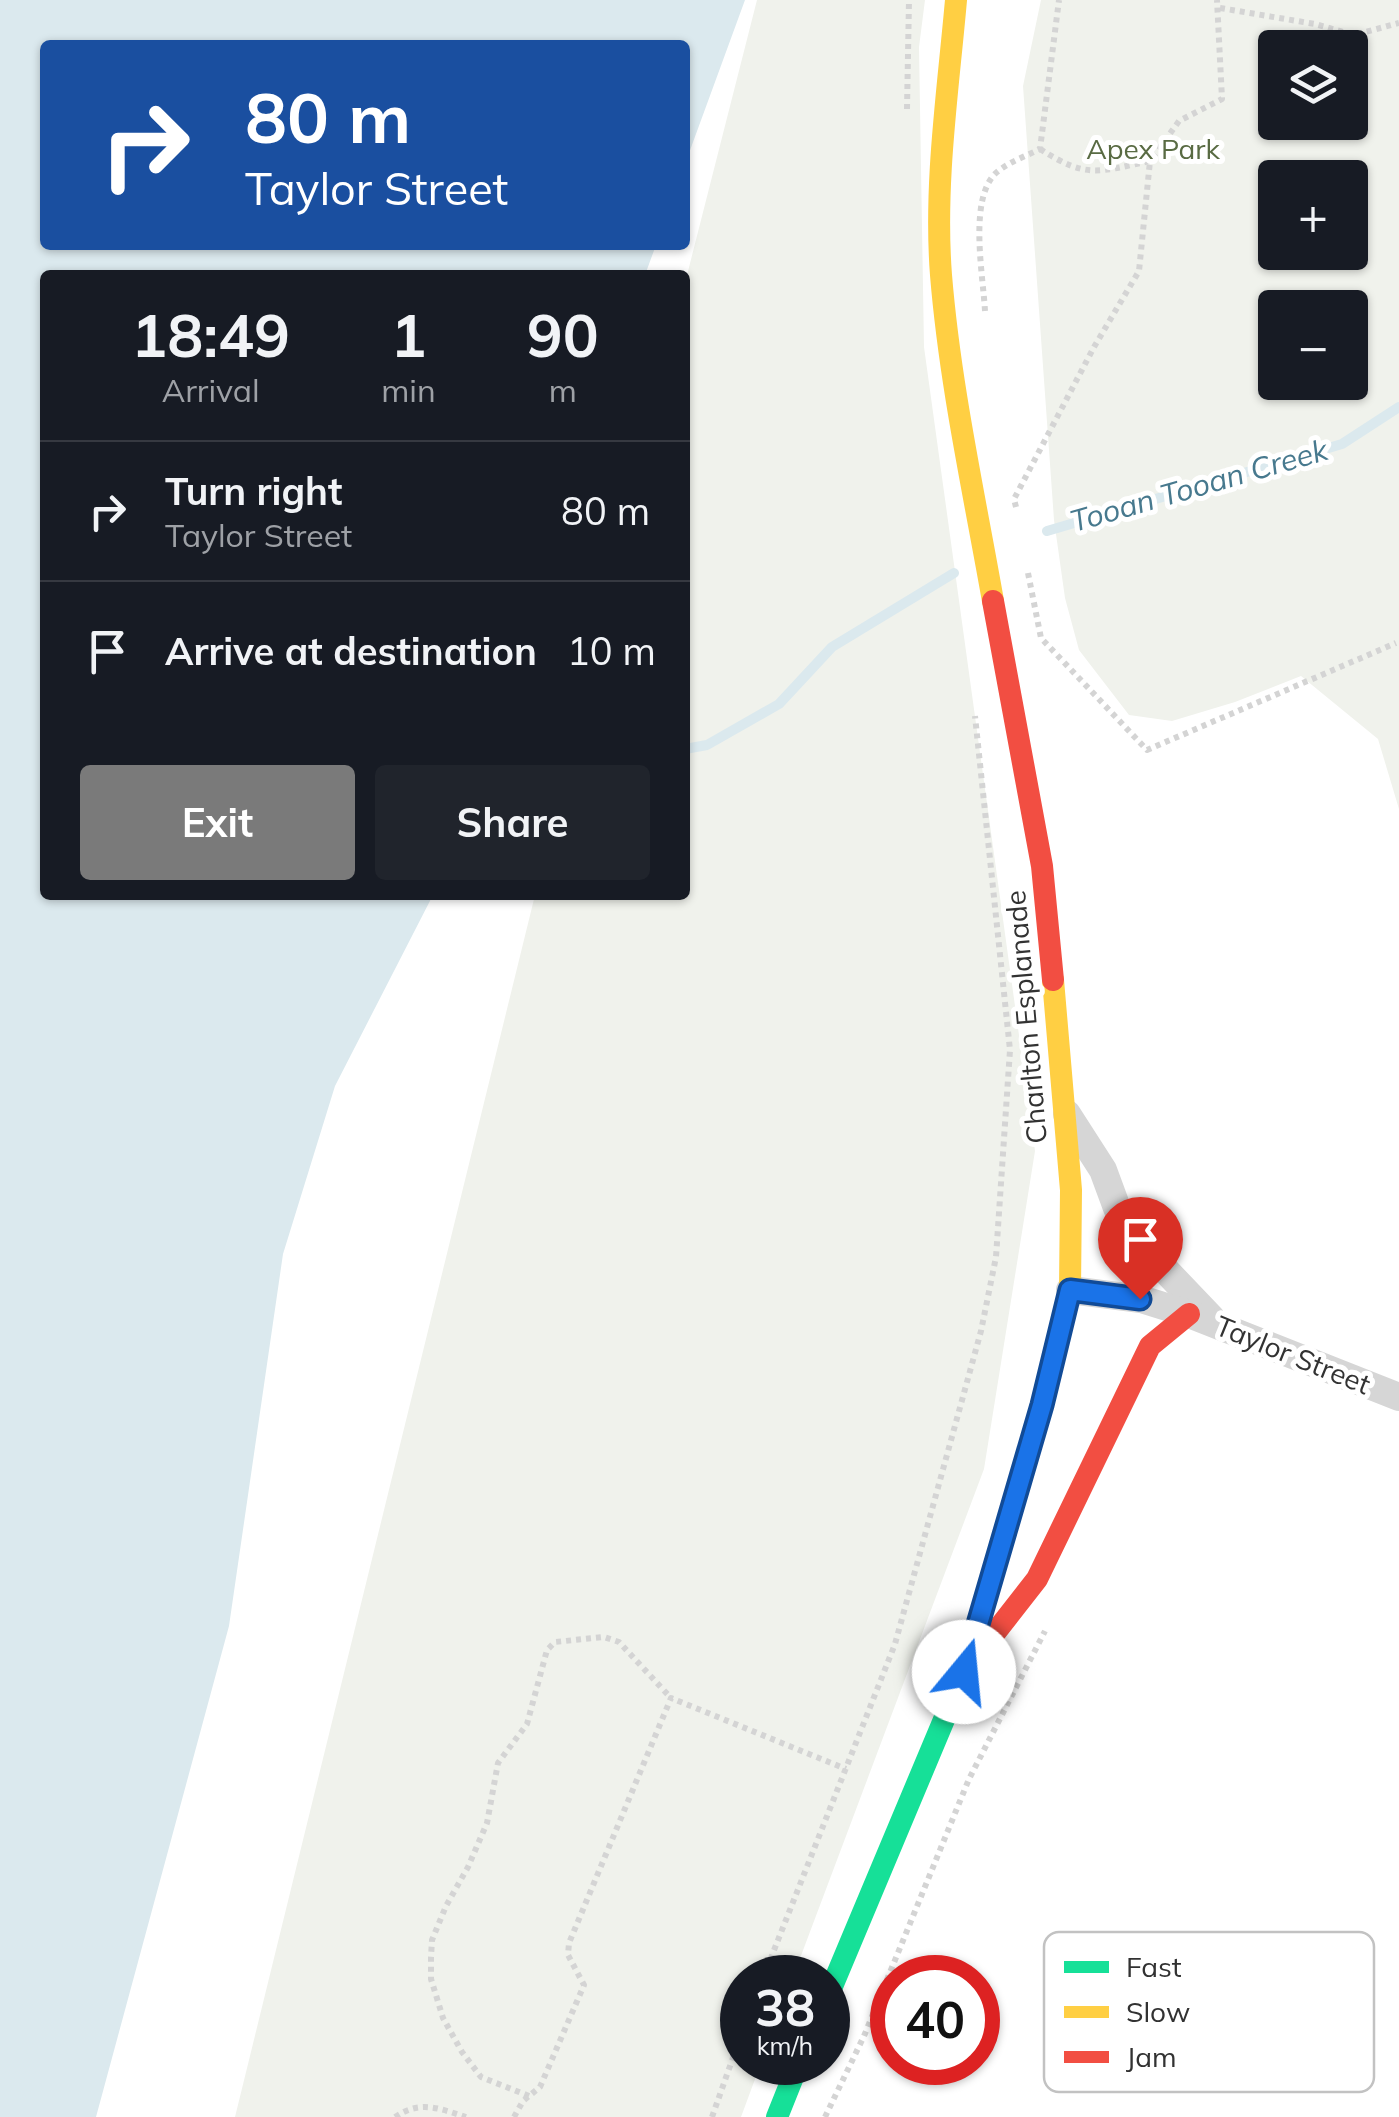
<!DOCTYPE html>
<meta charset="utf-8">
<style>
:root{--surface:#171b24;--page:#20242c;--text:#f1f3f6;--muted:#9ea1a6;--line:#363941;--accent:#7a7a7a}
body{margin:0;font-family:Mulish,sans-serif;background:var(--page);color:var(--text);height:100vh;display:flex;flex-direction:column;font-size:38px;white-space:nowrap}
*{box-sizing:border-box;margin:0}
p{font-size:32px;color:var(--muted)}
.icon{flex:none;width:55px;height:55px;fill:none;stroke:currentColor;stroke-width:2;stroke-linecap:round;stroke-linejoin:round}
.map{position:relative;flex:1;overflow:hidden}
.panel{position:absolute;left:40px;top:270px;width:650px;height:630px;display:flex;flex-direction:column;background:var(--surface);border-radius:10px;box-shadow:0 2px 8px #0004}
.panel>*{flex:none}
.hud{position:absolute;left:40px;top:40px;width:650px;height:210px;border-radius:10px;box-shadow:0 2px 8px #0004;background:#1a4fa0;color:#fff;overflow:hidden}
.fabs{position:absolute;left:1258px;top:30px;display:grid;gap:20px}
.fabs a{display:grid;place-items:center;width:110px;height:110px;border-radius:10px;background:var(--surface);box-shadow:0 2px 8px #0004;font-size:50px}
.speed{position:absolute;left:720px;top:1955px;display:flex;gap:20px;font-size:50px;font-weight:700;text-align:center}
.speed>*{display:grid;place-content:center;width:130px;height:130px;border-radius:50%;background:var(--surface);box-shadow:0 2px 8px #0004;line-height:1}
.speed small{font-size:25px;font-weight:400}
.speed .limit{border:15px solid #d22;background:#fff;color:#111}
.pin{position:absolute;display:grid;place-items:center;width:85px;height:85px;color:#fff;margin:-102px -42px;border-radius:50% 50% 50% 0;rotate:-45deg;box-shadow:0 0 10px #0007}
.pin .icon{rotate:45deg}
.me{position:absolute;width:110px;margin:-55px;rotate:17deg;stroke-linejoin:round;filter:drop-shadow(0 0 8px #0008)}
.turn{display:flex;align-items:center;gap:35px;height:210px;padding:0 40px;font-size:45px}
.turn .icon{width:130px;height:130px;stroke-width:2.5}
.turn b{display:block;font-size:70px;line-height:85px}
.eta{display:flex;justify-content:space-evenly;align-items:center;height:170px;text-align:center}
.eta b{font-size:60px;font-weight:700;line-height:70px}
.primary-button{display:flex;gap:20px;margin-top:auto;padding:20px 40px}
.primary-button a{flex:1;height:115px;border-radius:10px;background:var(--accent);color:#fff;font-size:40px;font-weight:700;line-height:115px;text-align:center}
.primary-button a+a{background:var(--page);color:var(--text)}
ul{padding:0;list-style:none}
li{display:flex;align-items:center;gap:30px;height:140px;padding:0 40px;border-top:2px solid var(--line)}
li div{flex:1}
li b{display:block;font-size:38px}
li em{font-style:normal}
.map>svg:first-child{display:block}
</style>
<div class="map">
<svg width="1399" height="2117" viewBox="0 0 1399 2117">
<rect width="100%" height="100%" fill="#fff"/>
<g fill="#f0f2ec" fill-rule="evenodd">
<polygon points="757,0 925,0 919,47 924,347 1035,1151 984,1469 793,1977 742,1978 742,2062 761,2063 741,2117 235,2117 535,895 685,895 685,283"/>
<path d="M1041,0H1399V809L1378,739L1301,676L1235,702L1172,721L1129,715L1079,650L1065,598L1054,520L1023,86ZM1275,48H1350V122H1275ZM1275,178H1350V252H1275ZM1275,308H1350V382H1275Z"/>
</g>
<polygon fill="#dbe9ee" points="0,0 745,0 685,164 685,45 45,45 45,245 656,245 645,275 45,275 45,895 433,895 335,1086 283,1254 229,1626 96,2117 0,2117"/>
<g fill="none" stroke-linecap="round" stroke-linejoin="round">
<g stroke="#dbe9ee" stroke-width="10">
<polyline points="1047,531 1342,444 1399,407"/>
<polyline points="685,749 707,745 779,704 832,647 954,573"/>
</g>
<g stroke="#d4d4d4" stroke-width="6" stroke-dasharray="5 5" stroke-linecap="butt">
<polyline points="1220,8 1315,24 1354,35 1399,23"/>
<polyline points="907,109 909,0"/>
<path d="M1040,149C1087,179 1097,172 1150,161L1179,121L1222,99L1217,0"/>
<path d="M985,311C983,274 968,197 997,172C1009,162 1026,156 1040,149L1059,0"/>
<polyline points="1016,507 1014,499 1094,347 1139,271 1150,161"/>
<polyline points="1028,573 1041,638 1147,750 1396,643"/>
<polyline points="763,1978 895,1644 981,1331 996,1257 1010,1050 975,716"/>
<polyline points="529,2096 481,2077 462,2052 443,2018 431,1979 431,1957 432,1940 446,1906 468,1867 487,1823 498,1763 527,1724 547,1650 555,1642 604,1637 619,1642 671,1698"/>
<path d="M395,2117C420,2100 438,2108 466,2117"/>
<polyline points="514,2117 523,2101 540,2087 584,1985 568,1955 569,1943 671,1698 846,1769"/>
<polyline points="712,2117 742,2032"/>
<polyline points="825,2117 864,2036 969,1779 1045,1631"/>
</g>
<g stroke="#d6d6d6" stroke-width="28">
<polyline points="1067,1114 1103,1170 1117,1208 1151,1255 1211,1318"/>
<polyline points="1070,1290 1141,1299 1189,1314 1399,1397"/>
</g>
<g stroke="#16e098" stroke-width="22">
<polyline points="828,1996 964,1672 1036,1425"/>
<polyline points="777,2117 799,2062"/>
</g>
<g stroke="#ffcf43" stroke-width="22">
<path d="M956,0C948,91 934,184 941,275C950,385 974,493 993,601"/>
<polyline points="1036,1425 1070,1290 1071,1190 1053,980"/>
</g>
<g stroke="#f24e42" stroke-width="22">
<polyline points="993,601 1042,866 1053,980"/>
<polyline points="980,1652 1037,1579 1150,1346 1189,1314"/>
</g>
</g>
<g fill="none" stroke-linecap="round" stroke-linejoin="round">
<defs>
<polyline id="route" points="964,1672 1042,1405 1070,1290 1140,1299"/>
</defs>
<use href="#route" stroke="#114b97" stroke-width="25"/>
<use href="#route" stroke="#1a73e8" stroke-width="18"/>
</g>
<g text-anchor="middle" stroke-width="10" stroke-linejoin="round" paint-order="stroke">
<g font-size="28" fill="#596b43" stroke="#fff">
<text x="1153" y="159">Apex Park</text>
</g>
<g font-size="28" fill="#323232" stroke="#fff">
<text transform="translate(1026 1017) rotate(-95)" y="10">Charlton Esplanade</text>
<text transform="translate(1293 1355) rotate(22)" y="10">Taylor Street</text>
</g>
<g font-size="30" font-style="italic" fill="#47798e" stroke="#fff">
<text transform="translate(1199 486) rotate(-16)" y="10">Tooan Tooan Creek</text>
</g>
</g>
<rect x="1044" y="1932" width="330" height="160" rx="15" fill="#fff" stroke="#c2c2c2" stroke-width="2.5"/>
<rect x="1064" y="1961" width="45" height="12" fill="#16e098"/>
<rect x="1064" y="2006" width="45" height="12" fill="#ffcf43"/>
<rect x="1064" y="2051" width="45" height="12" fill="#f24e42"/>
<g font-size="28" fill="#323232">
<text x="1126" y="1977">Fast</text>
<text x="1126" y="2022">Slow</text>
<text x="1126" y="2067">Jam</text>
</g>
</svg>
<div class="fabs">
<a><svg class="icon" aria-label="layers" viewBox="0 0 24 24"><path d="M12 4l9 5-9 5-9-5zM3 14l9 5 9-5"/></svg></a>
<a>+</a>
<a>−</a>
</div>
<div class="speed"><div>38<small>km/h</small></div><div class="limit">40</div></div>
<div class="pin" style="left:1140px;top:1299px;background:#d93025"><svg class="icon" aria-label="arrive" viewBox="0 0 24 24"><path d="M6 21V4h12l-3 4 3 4H6"/></svg></div>
<svg class="me" style="left:964px;top:1672px" viewBox="-20 -20 40 40"><circle r="19" fill="#fff"/><path d="M0-13L10 11 0 6-10 11z" fill="#1a73e8"/></svg>
<div class="hud">
<div class="turn"><svg class="icon" aria-label="right" viewBox="0 0 24 24"><path d="M7 20v-9h11M14 6l5 5-5 5"/></svg><div><b>80 m</b>Taylor Street</div></div>
</div>
<section class="panel">
<div class="eta">
<div><b>18:49</b><p>Arrival</p></div>
<div><b>1</b><p>min</p></div>
<div><b>90</b><p>m</p></div>
</div>
<ul>
<li><svg class="icon" aria-label="right" viewBox="0 0 24 24"><path d="M7 20v-9h11M14 6l5 5-5 5"/></svg><div><b>Turn right</b><p>Taylor Street</p></div><em>80 m</em></li>
<li><svg class="icon" aria-label="arrive" viewBox="0 0 24 24"><path d="M6 21V4h12l-3 4 3 4H6"/></svg><div><b>Arrive at destination</b></div><em>10 m</em></li>
</ul>
<div class="primary-button"><a>Exit</a><a>Share</a></div>
</section>
</div>
